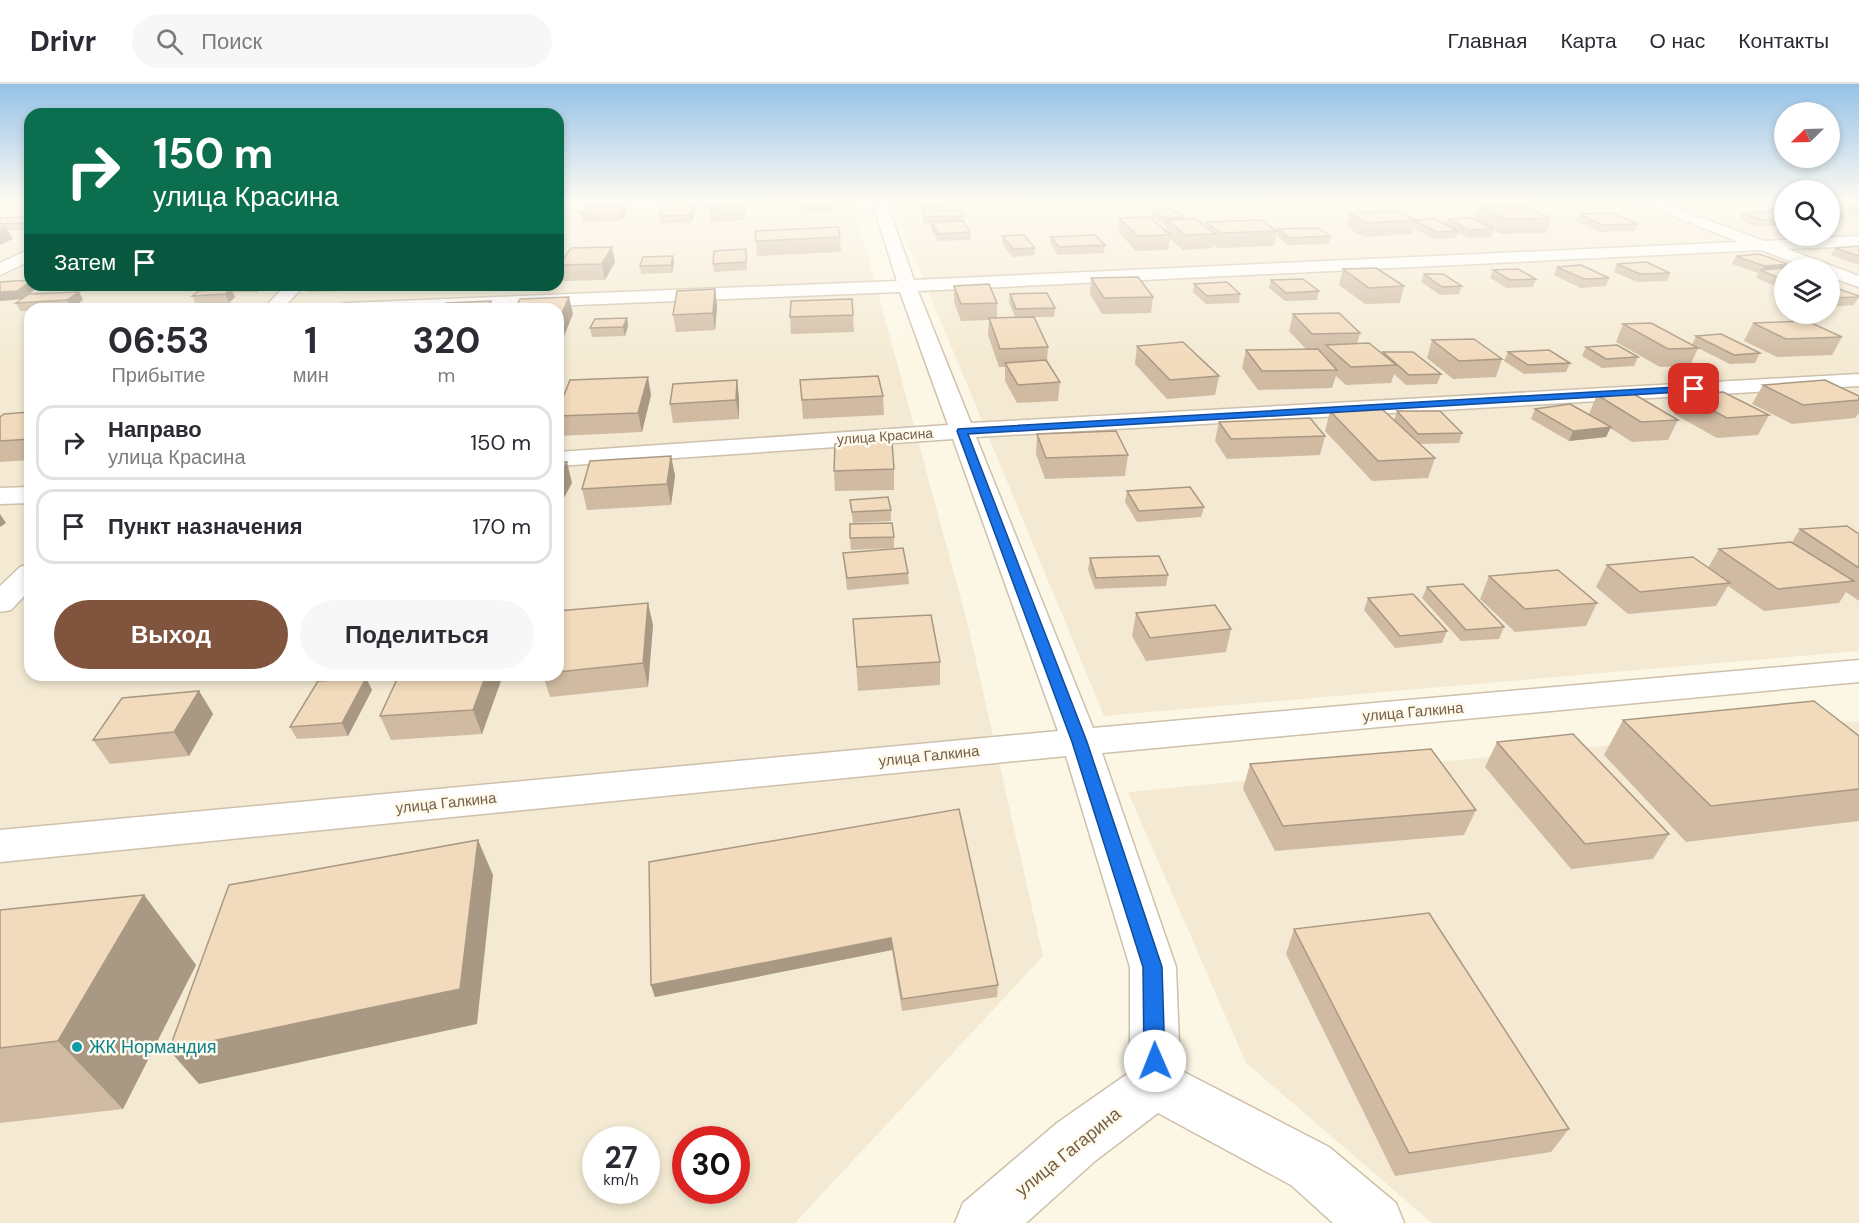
<!DOCTYPE html>
<html lang="ru">
<meta charset="utf-8">
<style>
:root{--surface:#fff;--page:#f7f7f7;--text:#2b2b33;--muted:#7c7c81;--line:#e1e1e2;--accent:#80543d}
body{margin:0;font-family:"DM Sans",sans-serif;background:var(--page);color:var(--text);height:100vh;display:flex;flex-direction:column;font-size:22px;white-space:nowrap}
*{box-sizing:border-box;margin:0}
p{font-size:20px;color:var(--muted)}
.icon{flex:none;width:33px;height:33px;fill:none;stroke:currentColor;stroke-width:2;stroke-linecap:round;stroke-linejoin:round}
.map{position:relative;flex:1;overflow:hidden}
.details{position:absolute;left:24px;top:219px;width:540px;height:378px;display:flex;flex-direction:column;background:var(--surface);border-radius:18px;box-shadow:0 3px 9px #0003}
.details>*{flex:none}
.guide{position:absolute;left:24px;top:24px;width:540px;height:183px;border-radius:18px;box-shadow:0 3px 9px #0003;background:#0b6e4f;color:#fff;overflow:hidden}
.needle{width:39px;rotate:247deg}
.controls{position:absolute;left:1774px;top:18px;display:grid;gap:12px}
.controls a{display:grid;place-items:center;width:66px;height:66px;border-radius:50%;background:var(--surface);box-shadow:0 3px 9px #0003;font-size:30px}
.speed{position:absolute;left:582px;top:1042px;display:flex;gap:12px;font-size:30px;font-weight:700;text-align:center}
.speed>*{display:grid;place-content:center;width:78px;height:78px;border-radius:50%;background:var(--surface);box-shadow:0 3px 9px #0003;line-height:1}
.speed small{font-size:15px;font-weight:400}
.speed .limit{border:9px solid #d22;background:#fff;color:#111}
.pin{position:absolute;display:grid;place-items:center;width:51px;height:51px;color:#fff;margin:-26px;border-radius:12px;box-shadow:0 3px 9px #0006}
.me{position:absolute;width:66px;margin:-33px;rotate:359deg;stroke-linejoin:round;filter:drop-shadow(0 0 4px #0008)}
.turn{display:flex;align-items:center;gap:21px;height:126px;padding:0 30px;font-size:27px}
.turn .icon{width:78px;height:78px;stroke-width:2.5}
.turn b{display:block;font-size:42px;line-height:51px}
.then{display:flex;align-items:center;height:57px;padding:0 30px;background:#0003;gap:12px;font-size:22px}
.eta{display:flex;justify-content:space-evenly;align-items:center;height:102px;text-align:center}
.eta b{font-size:36px;font-weight:700;line-height:42px}
.button{display:flex;gap:12px;margin-top:auto;padding:12px 30px}
.button a{flex:1;height:69px;border-radius:36px;background:var(--accent);color:#fff;font-size:24px;font-weight:700;line-height:69px;text-align:center}
.button a+a{background:var(--page);color:var(--text)}
ul{padding:0;list-style:none}
li{display:flex;align-items:center;gap:18px;height:75px;margin:0 12px 9px;padding:0 18px;border:3px solid var(--line);border-radius:18px}
li div{flex:1}
li b{display:block;font-size:22px}
li em{font-style:normal}
header{display:flex;align-items:center;gap:36px;box-sizing:border-box;height:84px;padding:0 30px;background:var(--surface);border-bottom:2px solid var(--line)}
header strong{font-size:28px}
nav{display:flex;gap:33px;margin-inline-start:auto;font-size:21px}
.search{width:420px;height:54px;background:var(--page);display:flex;align-items:center;gap:15px;box-sizing:border-box;padding:0 21px;border-radius:33px;color:var(--muted);font-size:22px}
.map>svg:first-child{display:block}
</style>
<header>
<strong>Drivr</strong>
<div class="search"><svg class="icon" aria-label="search" viewBox="0 0 24 24"><circle cx="10" cy="10" r="6"/><path d="M15 15l6 6"/></svg>Поиск</div>
<nav><a>Главная</a><a>Карта</a><a>О нас</a><a>Контакты</a></nav>
</header>
<div class="map">
<svg width="1859" height="1139" viewBox="0 0 1859 1139">
<rect width="100%" height="100%" fill="#fcf7e5"/>
<g fill="#f4ead3" fill-rule="evenodd">
<path d="M0,117H30V201H558V117H853L967,537L1043,872L795,1139H0ZM30,225H558V591H30ZM596,1056H646V1107H596ZM686,1056H736V1107H686Z"/>
<path d="M891,117H1785V152H1830V117H1859V567L1104,632ZM1785,184H1830V230H1785Z"/>
<polygon points="1859,637 1859,1139 1432,1139 1246,979 1128,708"/>
</g>
<g fill="none" stroke-linecap="round" stroke-linejoin="round">
<defs>
<g id="minor">
<polygon points="596,117 726,117 719,121 558,127 558,119"/>
<polygon points="872,117 886,117 914,196 1739,158 1636,117 1657,117 1764,157 1859,152 1859,162 1787,165 1859,192 1859,203 1830,193 1830,184 1809,184 1761,166 918,207 971,339 1859,290 1859,302 976,353 1093,644 1859,576 1859,598 1102,669 1176,883 1180,986 1329,1063 1396,1119 1404,1139 1333,1139 1291,1101 1158,1029 1095,1077 1026,1139 955,1139 963,1119 1057,1039 1130,988 1130,883 1066,672 0,778 0,746 1058,647 953,355 558,382 558,368 948,341 900,208 480,225 337,225 339,221 346,219 897,197"/>
<polygon points="30,165 30,177 0,191 0,179"/>
<polygon points="286,201 305,201 282,225 263,225"/>
<polygon points="30,403 30,419 0,420 0,404"/>
<polygon points="30,480 30,506 11,526 0,528 0,502 20,483"/>
</g>
</defs>
<use href="#minor" stroke="#cec0ab" stroke-width="3"/>
<use href="#minor" fill="#fff" fill-rule="evenodd"/>
</g>
<g fill="#d0bba2">
<polygon points="710,117 745,117 745,136 711,138 709,124"/>
<polygon points="799,117 831,117 832,121 833,128 802,130"/>
<polygon points="915,117 949,117 949,125 919,126 915,119"/>
<polygon points="978,117 1005,117 1005,122 982,123"/>
<polygon points="1033,117 1061,117 1034,119"/>
<polygon points="1107,117 1143,117 1108,119"/>
<polygon points="1566,117 1607,117 1605,121 1573,121"/>
<polygon points="625,122 626,129 621,137 583,138 581,130"/>
<polygon points="1479,122 1551,134 1546,149 1500,150 1494,146 1492,153 1468,154 1458,148 1456,154 1435,155 1413,144 1411,150 1364,153 1346,143 1350,129 1415,136 1446,141 1448,135 1474,135"/>
<polygon points="1859,123 1859,135 1846,131 1850,124"/>
<polygon points="696,126 691,139 660,139 659,132"/>
<polygon points="1153,126 1184,133 1183,135 1206,142 1206,138 1277,147 1274,162 1218,164 1213,160 1213,164 1183,166 1170,155 1168,166 1136,167 1118,148 1119,134 1165,146 1166,141 1164,141 1152,133"/>
<polygon points="923,127 964,132 964,138 970,148 970,156 938,157 931,146 931,140 924,140 923,134"/>
<polygon points="1830,128 1844,132 1840,139 1830,140"/>
<polygon points="1742,129 1785,129 1785,141 1758,143 1739,136"/>
<polygon points="1579,130 1638,140 1635,147 1599,148 1576,137"/>
<polygon points="30,133 29,146 8,147 13,155 0,134"/>
<polygon points="1278,145 1330,152 1329,160 1288,161 1277,152"/>
<polygon points="755,147 840,153 841,168 757,172"/>
<polygon points="1002,152 1035,164 1034,171 1013,173 1002,160"/>
<polygon points="1051,153 1105,161 1104,169 1058,171 1050,160"/>
<polygon points="1859,162 1859,181 1831,171 1835,164"/>
<polygon points="746,165 747,186 714,188 713,180"/>
<polygon points="1736,172 1788,180 1785,184 1785,200 1773,201 1756,194 1758,189 1732,180"/>
<polygon points="615,178 605,196 563,197 559,181"/>
<polygon points="674,179 672,189 641,190 640,182"/>
<polygon points="1617,180 1670,189 1667,197 1637,198 1614,188"/>
<polygon points="1557,183 1609,194 1606,202 1581,204 1554,191"/>
<polygon points="1343,185 1404,202 1400,219 1365,220 1339,201"/>
<polygon points="1493,186 1536,195 1533,203 1507,204 1490,194"/>
<polygon points="1424,190 1462,202 1459,210 1440,211 1421,198"/>
<polygon points="1091,194 1153,213 1151,229 1102,230 1090,210"/>
<polygon points="1271,196 1319,207 1317,216 1285,217 1269,204"/>
<polygon points="1194,200 1240,210 1239,219 1206,220 1193,208"/>
<polygon points="220,201 266,201 257,208 233,208 235,213 229,219 196,221 192,212 222,205"/>
<polygon points="306,201 348,201 343,207 308,208"/>
<polygon points="418,201 453,201 419,202"/>
<polygon points="954,202 997,219 997,234 1015,233 1009,218 1010,210 1055,224 1054,233 1034,233 1048,263 1047,277 1060,298 1058,317 1017,319 1005,297 1005,283 999,283 988,251 989,236 961,237 954,218"/>
<polygon points="1830,202 1859,212 1854,221 1830,223"/>
<polygon points="1784,203 1785,203 1785,214 1779,212"/>
<polygon points="37,204 23,215 79,208 83,216 71,225 30,225 30,227 20,227 16,219 22,215 0,217"/>
<polygon points="715,205 717,222 715,246 676,248 673,231"/>
<polygon points="852,215 854,248 791,250 790,233"/>
<polygon points="1293,230 1360,249 1357,260 1382,270 1383,268 1441,290 1437,300 1406,301 1394,290 1391,299 1346,301 1336,292 1332,304 1258,306 1242,284 1246,266 1306,265 1289,247"/>
<polygon points="627,234 628,242 625,252 592,253 590,244"/>
<polygon points="1753,239 1842,253 1832,271 1777,273 1744,257"/>
<polygon points="1623,240 1698,264 1690,282 1660,283 1616,258"/>
<polygon points="1696,252 1760,269 1755,279 1730,280 1692,261"/>
<polygon points="1432,256 1502,275 1496,293 1453,295 1427,274"/>
<polygon points="1137,262 1219,292 1215,311 1167,315 1135,280"/>
<polygon points="1586,263 1638,273 1634,282 1602,284 1582,272"/>
<polygon points="1508,268 1570,279 1566,288 1524,290 1504,277"/>
<polygon points="737,296 739,315 739,335 673,339 670,320"/>
<polygon points="800,296 883,312 884,331 803,335"/>
<polygon points="1763,301 1859,312 1859,329 1855,334 1792,340 1752,320"/>
<polygon points="651,311 642,348 560,352 558,343 558,326"/>
<polygon points="1597,311 1678,336 1668,356 1632,358 1610,344 1606,353 1569,357 1531,335 1535,325 1589,330"/>
<polygon points="1683,311 1769,331 1758,351 1717,354 1674,330"/>
<polygon points="1330,327 1394,336 1397,327 1462,349 1459,359 1419,360 1435,374 1428,394 1372,397 1325,347"/>
<polygon points="30,328 30,376 0,378 0,333"/>
<polygon points="1219,338 1325,352 1320,371 1227,375 1215,357"/>
<polygon points="1037,350 1128,371 1125,392 1045,395 1036,370"/>
<polygon points="671,372 675,392 671,421 587,426 582,405"/>
<polygon points="894,385 894,406 835,407 834,387"/>
<polygon points="1127,407 1204,423 1201,433 1137,438 1125,418"/>
<polygon points="850,416 891,426 891,437 853,439"/>
<polygon points="1800,445 1859,450 1859,517 1846,508 1839,519 1764,527 1728,502 1716,522 1628,530 1596,503 1607,481 1708,484 1719,465 1792,458"/>
<polygon points="894,453 894,464 851,466 850,454"/>
<polygon points="843,469 908,489 909,500 847,506"/>
<polygon points="1090,474 1168,491 1166,502 1095,505 1088,486"/>
<polygon points="1489,492 1597,519 1586,542 1515,548 1480,515"/>
<polygon points="1427,503 1504,543 1499,555 1461,557 1422,514"/>
<polygon points="1368,514 1447,547 1442,559 1395,564 1364,526"/>
<polygon points="558,527 653,541 648,603 550,613 543,591 558,591"/>
<polygon points="1136,529 1231,545 1226,568 1146,577 1132,552"/>
<polygon points="853,535 940,578 940,601 858,607"/>
<polygon points="399,591 503,591 482,650 391,656 380,632"/>
<polygon points="366,594 372,606 348,652 297,655 290,643"/>
<polygon points="199,607 213,630 189,672 110,680 93,656"/>
<polygon points="1623,636 1859,652 1859,737 1686,758 1604,671"/>
<polygon points="1497,658 1669,750 1653,775 1571,785 1485,683"/>
<polygon points="1250,680 1476,726 1464,751 1275,767 1243,705"/>
<polygon points="959,725 998,901 997,913 902,927 892,866 655,913 651,901"/>
<polygon points="144,811 196,881 123,1025 0,1039 0,826"/>
<polygon points="1294,845 1569,1045 1551,1068 1395,1092 1286,870"/>
</g>
<g fill="#a99984">
<polygon points="743,117 745,117 745,136"/>
<polygon points="695,119 696,126 691,139 690,131"/>
<polygon points="625,122 626,129 621,137 620,130"/>
<polygon points="1184,133 1182,140 1167,136 1166,141 1164,141 1165,134"/>
<polygon points="30,136 30,145 29,146 25,139"/>
<polygon points="5,141 13,155 0,161 0,143"/>
<polygon points="612,163 615,178 605,196 602,180"/>
<polygon points="673,172 674,179 672,189 671,181"/>
<polygon points="1788,180 1786,184 1762,186 1764,182"/>
<polygon points="30,198 30,201 35,201 37,204 22,215 0,217 0,208"/>
<polygon points="255,201 266,201 257,208"/>
<polygon points="340,201 348,201 343,207"/>
<polygon points="231,205 235,213 229,219 225,210"/>
<polygon points="715,205 717,222 715,246 713,229"/>
<polygon points="79,208 83,216 71,225 67,216"/>
<polygon points="569,213 573,230 560,262 558,254 558,239"/>
<polygon points="491,217 493,225 485,225"/>
<polygon points="225,220 227,225 219,225"/>
<polygon points="627,234 628,242 625,252 623,243"/>
<polygon points="648,293 651,311 642,348 638,329"/>
<polygon points="737,296 739,315 739,335 736,316"/>
<polygon points="1611,343 1606,353 1569,357 1573,347"/>
<polygon points="671,372 675,392 671,421 667,400"/>
<polygon points="567,378 572,399 558,425 558,395"/>
<polygon points="0,430 6,439 0,443"/>
<polygon points="648,519 653,541 648,603 643,579"/>
<polygon points="486,591 503,591 482,650 473,626"/>
<polygon points="366,594 372,606 348,652 342,639"/>
<polygon points="199,607 213,630 189,672 174,648"/>
<polygon points="478,756 493,791 477,940 199,1000 169,966"/>
<polygon points="144,811 196,881 123,1025 58,957"/>
<polygon points="891,854 892,866 655,913 651,901"/>
</g>
<g fill="#f2dabc" stroke="#a99984" stroke-width="1.5">
<polygon points="710,117 743,117 743,123 709,124"/>
<polygon points="800,117 831,117 832,121 802,123"/>
<polygon points="918,117 949,117 949,118 919,119"/>
<polygon points="695,119 690,131 659,132 665,120"/>
<polygon points="1523,121 1551,134 1505,135 1479,122"/>
<polygon points="588,122 625,122 620,130 581,130"/>
<polygon points="1859,123 1859,127 1850,124"/>
<polygon points="1171,125 1184,133 1165,134 1153,126"/>
<polygon points="962,126 964,132 924,133 923,127"/>
<polygon points="1396,127 1415,136 1368,139 1350,129"/>
<polygon points="1778,127 1785,129 1785,134 1761,136 1742,129"/>
<polygon points="1830,128 1844,132 1830,133"/>
<polygon points="1613,129 1638,140 1602,141 1579,130"/>
<polygon points="30,133 30,136 25,139 0,140 0,134"/>
<polygon points="1150,133 1170,151 1138,152 1119,134"/>
<polygon points="1472,134 1494,145 1470,146 1448,135"/>
<polygon points="1196,135 1215,150 1185,151 1167,136"/>
<polygon points="1435,135 1458,147 1437,148 1414,136"/>
<polygon points="1261,136 1277,147 1221,149 1206,138"/>
<polygon points="963,137 970,148 938,150 931,138"/>
<polygon points="838,143 840,153 756,157 755,147"/>
<polygon points="1318,144 1330,152 1290,154 1278,145"/>
<polygon points="1024,151 1035,164 1013,165 1002,152"/>
<polygon points="1095,151 1105,161 1059,163 1051,153"/>
<polygon points="1859,162 1859,172 1835,164"/>
<polygon points="612,163 602,180 559,181 571,164"/>
<polygon points="746,165 746,178 713,180 714,167"/>
<polygon points="1759,170 1788,180 1764,182 1736,172"/>
<polygon points="673,172 671,181 640,182 643,173"/>
<polygon points="1646,178 1670,189 1640,190 1617,180"/>
<polygon points="1581,181 1609,194 1584,195 1557,183"/>
<polygon points="1376,184 1404,202 1369,204 1343,185"/>
<polygon points="1785,184 1785,192 1777,193 1760,186 1786,184"/>
<polygon points="1518,185 1536,195 1510,196 1493,186"/>
<polygon points="1424,190 1443,190 1462,202 1442,203"/>
<polygon points="1138,193 1153,213 1104,214 1091,194"/>
<polygon points="1303,195 1319,207 1286,209 1271,196"/>
<polygon points="30,196 30,198 17,207 0,208 0,198"/>
<polygon points="1227,198 1240,210 1207,212 1194,200"/>
<polygon points="989,200 997,219 961,220 954,202"/>
<polygon points="1830,202 1859,212 1859,213 1830,214"/>
<polygon points="231,205 225,210 192,212 199,207"/>
<polygon points="715,205 713,229 673,231 677,207"/>
<polygon points="79,208 67,216 16,219 29,210"/>
<polygon points="1047,209 1055,224 1016,225 1010,210"/>
<polygon points="569,213 558,239 558,225 515,225 520,215"/>
<polygon points="852,215 853,231 790,233 791,217"/>
<polygon points="491,217 485,225 441,225 446,219"/>
<polygon points="225,220 219,225 175,225 178,222"/>
<polygon points="420,221 417,225 359,225 360,224"/>
<polygon points="1339,229 1360,249 1312,250 1293,230"/>
<polygon points="1034,233 1048,263 1000,265 989,234"/>
<polygon points="627,234 623,243 590,244 595,235"/>
<polygon points="1807,237 1842,253 1786,255 1753,239"/>
<polygon points="1651,239 1698,264 1668,265 1623,240"/>
<polygon points="1721,250 1760,269 1734,271 1696,252"/>
<polygon points="1474,255 1502,275 1459,277 1432,256"/>
<polygon points="1183,258 1219,292 1170,296 1137,262"/>
<polygon points="1369,259 1396,281 1351,283 1326,261"/>
<polygon points="1617,261 1638,273 1606,275 1586,263"/>
<polygon points="1318,265 1337,286 1262,287 1246,266"/>
<polygon points="1549,266 1570,279 1528,281 1508,268"/>
<polygon points="1383,268 1413,268 1441,290 1409,291"/>
<polygon points="1046,276 1060,298 1018,301 1005,279"/>
<polygon points="878,292 883,312 802,316 800,296"/>
<polygon points="648,293 638,329 558,332 558,326 570,296"/>
<polygon points="737,296 736,316 670,320 673,300"/>
<polygon points="1825,296 1859,312 1859,316 1803,321 1763,301"/>
<polygon points="1723,308 1769,331 1727,334 1683,311"/>
<polygon points="1632,309 1678,336 1641,338 1597,311"/>
<polygon points="1570,320 1611,343 1573,347 1535,325"/>
<polygon points="1382,325 1435,374 1378,377 1330,327"/>
<polygon points="1397,327 1440,327 1462,349 1418,350"/>
<polygon points="30,328 30,355 0,357 0,333 4,330"/>
<polygon points="1310,334 1325,352 1231,355 1219,338"/>
<polygon points="1116,347 1128,371 1046,374 1037,350"/>
<polygon points="892,358 894,385 834,387 835,360"/>
<polygon points="671,372 667,400 582,405 590,377"/>
<polygon points="558,378 567,378 558,395"/>
<polygon points="1190,403 1204,423 1139,427 1127,407"/>
<polygon points="888,413 891,426 852,428 850,416"/>
<polygon points="892,439 894,453 850,454 850,440"/>
<polygon points="1847,442 1859,450 1859,484 1800,445"/>
<polygon points="1791,458 1854,497 1778,505 1719,465"/>
<polygon points="903,464 908,489 847,494 843,469"/>
<polygon points="1159,472 1168,491 1096,494 1090,474"/>
<polygon points="1693,473 1730,499 1640,508 1607,481"/>
<polygon points="1558,486 1597,519 1525,525 1489,492"/>
<polygon points="1463,500 1504,543 1466,546 1427,503"/>
<polygon points="1413,510 1447,547 1400,552 1368,514"/>
<polygon points="648,519 643,579 558,588 558,527"/>
<polygon points="1215,521 1231,545 1150,554 1136,529"/>
<polygon points="931,531 940,578 857,583 853,535"/>
<polygon points="399,591 486,591 473,626 380,632"/>
<polygon points="366,594 342,639 290,643 318,597"/>
<polygon points="199,607 174,648 93,656 122,614"/>
<polygon points="1814,617 1859,652 1859,705 1711,722 1623,636"/>
<polygon points="1573,650 1669,750 1585,760 1497,658"/>
<polygon points="1431,665 1476,726 1283,742 1250,680"/>
<polygon points="959,725 998,901 902,915 891,854 651,901 649,778"/>
<polygon points="478,756 460,905 169,966 229,801"/>
<polygon points="144,811 58,957 0,964 0,826"/>
<polygon points="1429,829 1569,1045 1409,1069 1294,845"/>
</g>
<linearGradient id="sky" x2="0" y2="1"><stop stop-color="#95c2e7"/><stop offset="0.42" stop-color="#fefbf3"/><stop offset="1" stop-color="#fefbf3" stop-opacity="0"/></linearGradient>
<rect width="1859" height="277" fill="url(#sky)"/>
<polygon fill="#1a73e8" stroke="#114b97" stroke-width="1.5" points="1694,302 1697,303 1697,307 968,350 1087,658 1162,883 1165,977 1162,984 1155,987 1147,984 1144,977 1143,883 1072,658 957,347 958,345"/>
<circle fill="#0f9aa8" stroke="#fffaeb" stroke-width="2" cx="77" cy="963" r="6"/>
<g text-anchor="middle" stroke-width="5" stroke-linejoin="round" paint-order="stroke">
<g font-size="14" fill="#75604a" stroke="#fffaeb">
<text transform="translate(885 352) rotate(-4)" y="5">улица Красина</text>
</g>
<g font-size="15" fill="#75604a" stroke="#fffaeb">
<text transform="translate(1413 628) rotate(-5)" y="5">улица Галкина</text>
<text transform="translate(929 672) rotate(-6)" y="5">улица Галкина</text>
<text transform="translate(446 719) rotate(-6)" y="5">улица Галкина</text>
</g>
<g font-size="18" fill="#0d838f" stroke="#fffaeb" text-anchor="start">
<text x="89" y="969">ЖК Нормандия</text>
</g>
<g font-size="18" fill="#75604a" stroke="#fffaeb">
<text transform="translate(1068 1068) rotate(-39)" y="6">улица Гагарина</text>
</g>
</g>
</svg>
<div class="controls">
<a><svg class="needle" viewBox="-14 -14 28 28"><path d="M0-13l5 13h-10z" fill="#e53935"/><path d="M0 13l5-13h-10z" fill="#7c7c81"/></svg></a>
<a><svg class="icon" aria-label="search" viewBox="0 0 24 24"><circle cx="10" cy="10" r="6"/><path d="M15 15l6 6"/></svg></a>
<a><svg class="icon" aria-label="layers" viewBox="0 0 24 24"><path d="M12 4l9 5-9 5-9-5zM3 14l9 5 9-5"/></svg></a>
</div>
<div class="speed"><div>27<small>km/h</small></div><div class="limit">30</div></div>
<div class="pin" style="left:1694px;top:305px;background:#d93025"><svg class="icon" aria-label="arrive" viewBox="0 0 24 24"><path d="M6 21V4h12l-3 4 3 4H6"/></svg></div>
<svg class="me" style="left:1155px;top:977px" viewBox="-20 -20 40 40"><circle r="19" fill="#fff"/><path d="M0-13L10 11 0 6-10 11z" fill="#1a73e8"/></svg>
<div class="guide">
<div class="turn"><svg class="icon" aria-label="right" viewBox="0 0 24 24"><path d="M7 20v-9h11M14 6l5 5-5 5"/></svg><div><b>150 m</b>улица Красина</div></div>
<div class="then">Затем<svg class="icon" aria-label="arrive" viewBox="0 0 24 24"><path d="M6 21V4h12l-3 4 3 4H6"/></svg></div>
</div>
<section class="details">
<div class="eta">
<div><b>06:53</b><p>Прибытие</p></div>
<div><b>1</b><p>мин</p></div>
<div><b>320</b><p>m</p></div>
</div>
<ul>
<li><svg class="icon" aria-label="right" viewBox="0 0 24 24"><path d="M7 20v-9h11M14 6l5 5-5 5"/></svg><div><b>Направо</b><p>улица Красина</p></div><em>150 m</em></li>
<li><svg class="icon" aria-label="arrive" viewBox="0 0 24 24"><path d="M6 21V4h12l-3 4 3 4H6"/></svg><div><b>Пункт назначения</b></div><em>170 m</em></li>
</ul>
<div class="button"><a>Выход</a><a>Поделиться</a></div>
</section>
</div>
